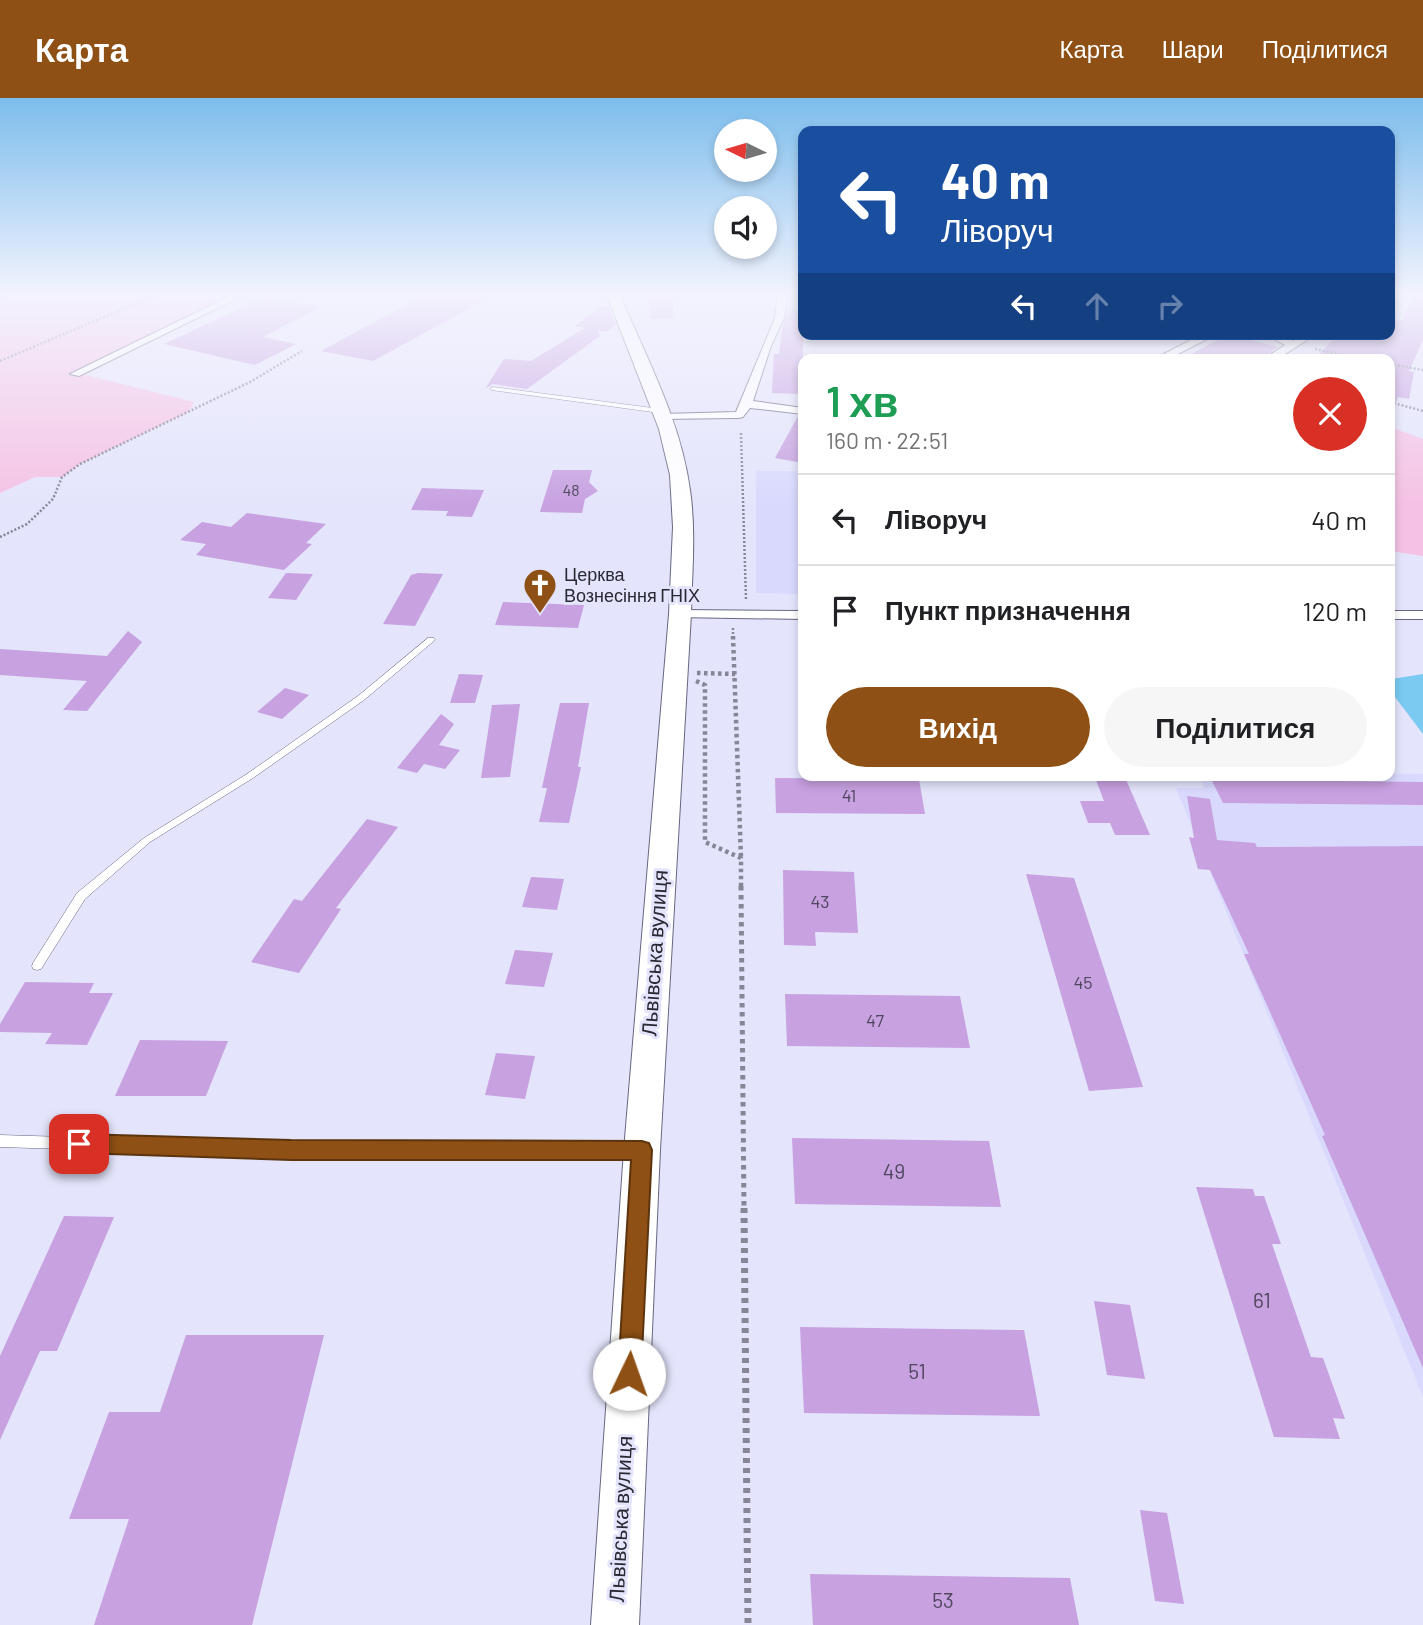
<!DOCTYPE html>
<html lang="uk">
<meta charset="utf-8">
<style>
:root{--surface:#fff;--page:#f6f6f6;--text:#202124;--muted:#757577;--line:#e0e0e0;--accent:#8e5014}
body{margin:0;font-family:Barlow,sans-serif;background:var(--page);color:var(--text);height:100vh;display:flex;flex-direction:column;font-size:26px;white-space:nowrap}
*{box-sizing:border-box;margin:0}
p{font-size:23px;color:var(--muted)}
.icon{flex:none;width:38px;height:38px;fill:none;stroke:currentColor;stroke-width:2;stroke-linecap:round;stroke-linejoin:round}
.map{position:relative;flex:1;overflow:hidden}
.details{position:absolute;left:798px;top:256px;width:597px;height:427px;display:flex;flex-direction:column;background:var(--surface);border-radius:14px;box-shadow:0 4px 10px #0003}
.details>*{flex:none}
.guide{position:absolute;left:798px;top:28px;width:597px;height:214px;border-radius:14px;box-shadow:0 4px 10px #0003;background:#1a4fa0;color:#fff;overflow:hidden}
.needle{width:46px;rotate:275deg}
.controls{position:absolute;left:714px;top:21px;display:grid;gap:14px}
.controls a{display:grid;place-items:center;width:63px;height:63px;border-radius:50%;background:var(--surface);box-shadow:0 4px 10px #0003;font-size:35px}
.pin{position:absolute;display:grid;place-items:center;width:60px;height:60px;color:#fff;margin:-30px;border-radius:14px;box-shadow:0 4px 10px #0006}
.me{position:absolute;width:77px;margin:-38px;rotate:3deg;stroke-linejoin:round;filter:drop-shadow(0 0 5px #0008)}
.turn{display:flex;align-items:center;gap:24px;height:147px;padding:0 28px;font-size:32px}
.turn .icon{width:91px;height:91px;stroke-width:2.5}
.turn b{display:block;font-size:49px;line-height:60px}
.lanes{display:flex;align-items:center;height:66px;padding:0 28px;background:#0003;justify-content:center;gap:35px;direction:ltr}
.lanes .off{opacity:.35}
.round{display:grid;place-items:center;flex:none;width:74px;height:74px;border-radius:37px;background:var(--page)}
.overview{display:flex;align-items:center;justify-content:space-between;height:119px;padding:0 28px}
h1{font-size:42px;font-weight:600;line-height:52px;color:#1e9e55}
.primary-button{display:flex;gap:14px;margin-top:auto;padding:14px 28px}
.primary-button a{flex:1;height:80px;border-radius:42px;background:var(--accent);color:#fff;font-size:28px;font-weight:600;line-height:80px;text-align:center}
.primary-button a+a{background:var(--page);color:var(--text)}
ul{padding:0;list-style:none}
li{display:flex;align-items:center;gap:21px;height:91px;padding:0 28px;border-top:2px solid var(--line)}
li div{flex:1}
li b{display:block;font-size:26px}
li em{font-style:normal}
header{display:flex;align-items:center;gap:42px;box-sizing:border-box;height:98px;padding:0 35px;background:var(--accent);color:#fff}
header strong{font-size:33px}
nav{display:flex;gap:38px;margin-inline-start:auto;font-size:24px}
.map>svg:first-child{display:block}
</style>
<header>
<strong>Карта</strong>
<nav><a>Карта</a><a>Шари</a><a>Поділитися</a></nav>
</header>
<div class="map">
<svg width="1423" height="1527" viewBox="0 0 1423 1527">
<rect width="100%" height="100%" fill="#e4e4fc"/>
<g fill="#d9d9fe">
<polygon points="756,373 803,373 803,496 756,495"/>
<polygon points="1423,676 1423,1299 1176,690 1204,690 1199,677"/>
</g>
<g fill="#f5c1e4">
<polygon points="0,195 246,195 82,276 194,304 188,314 80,366 62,379 35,379 0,395"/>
<polygon points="1390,329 1423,341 1423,458 1390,453"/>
</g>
<polygon fill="#7acaf2" points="1423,576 1423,636 1395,599 1392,581"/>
<g fill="#c7a1e0">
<polygon points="428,195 497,195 373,263 321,253"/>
<polygon points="1414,195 1423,195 1423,242 1409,273 1414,274 1409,301 1398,299 1390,317 1390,261 1315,261 1338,236 1390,236 1390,220 1402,223"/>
<polygon points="264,199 320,209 263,239 296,246 255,267 164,246"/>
<polygon points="648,200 673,200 673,220 651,221"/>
<polygon points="602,208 609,209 616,227 606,234 597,232 600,238 527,291 493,286 485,291 504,261 531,263 585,230 575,228"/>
<polygon points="788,211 803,213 803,296 772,295 774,256 779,256 782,231"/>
<polygon points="1229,236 1278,249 1261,261 1182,261"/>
<polygon points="798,318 803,318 803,365 775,360"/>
<polygon points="553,372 592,372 589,384 598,393 585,401 582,415 540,414"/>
<polygon points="422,390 484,392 472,419 446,418 448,413 411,412"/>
<polygon points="247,415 326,426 306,445 312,446 284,472 196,457 206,446 180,442 202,424 231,429"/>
<polygon points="286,475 313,476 296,502 268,500"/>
<polygon points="418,475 443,476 415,528 383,526 411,477"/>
<polygon points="503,504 584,507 578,530 495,527"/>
<polygon points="128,533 142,544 87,613 63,612 87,583 0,577 0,551 107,558"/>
<polygon points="459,576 483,577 475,605 450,605"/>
<polygon points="285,590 309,597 282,621 257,614"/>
<polygon points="560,605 589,605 578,669 581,669 569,725 539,724 547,690 542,690"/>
<polygon points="520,606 510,679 481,680 492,607"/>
<polygon points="441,616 454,626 439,647 460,652 445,671 424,666 417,675 397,670"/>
<polygon points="1094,677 1124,677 1150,737 1115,737 1110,725 1088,725 1080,703 1104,703"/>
<polygon points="1209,677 1239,677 1242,682 1423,684 1423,707 1223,705"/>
<polygon points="775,680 919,681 925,716 776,715"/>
<polygon points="1187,698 1210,701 1217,742 1255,745 1257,749 1423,748 1423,1270 1322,1038 1325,1037 1244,856 1249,856 1210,772 1198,771 1189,739 1194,740"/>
<polygon points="367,721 398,729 336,810 341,811 299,875 251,864 294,801 302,803"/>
<polygon points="783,772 854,774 858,835 815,834 816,848 784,847"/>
<polygon points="1026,776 1074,780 1143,989 1089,993"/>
<polygon points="531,779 564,781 557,812 522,809"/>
<polygon points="515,852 553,855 544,889 505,886"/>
<polygon points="25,884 94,885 89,895 113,895 87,947 45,946 52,935 0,934 0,926"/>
<polygon points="785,896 960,898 970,950 787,948"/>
<polygon points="140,942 228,943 206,998 115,998"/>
<polygon points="496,955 535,958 525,1001 485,997"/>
<polygon points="792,1040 989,1043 1001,1109 795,1106"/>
<polygon points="1196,1089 1253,1091 1255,1098 1264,1098 1281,1146 1272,1146 1311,1259 1323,1260 1345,1321 1333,1320 1340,1341 1274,1339"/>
<polygon points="64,1118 114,1119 57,1253 40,1253 0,1342 0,1258"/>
<polygon points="1094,1203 1130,1207 1145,1281 1107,1277"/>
<polygon points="800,1229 1024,1232 1040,1318 804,1315"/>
<polygon points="186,1237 324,1237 252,1527 94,1527 129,1421 69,1421 109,1314 160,1314"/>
<polygon points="1140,1412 1167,1415 1184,1506 1155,1503"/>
<polygon points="810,1476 1070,1480 1079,1527 813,1527"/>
</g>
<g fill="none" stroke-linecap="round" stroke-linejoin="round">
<defs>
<g id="lane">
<polygon points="493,289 660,311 663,313 660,315 491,292 491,290"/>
<polygon points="428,540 434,540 435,542 364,602 253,680 150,744 85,801 41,871 37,872 33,871 32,868 33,865 77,795 144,740 247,676 358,598"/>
<polygon points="0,1037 291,1046 634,1046 638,1048 640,1052 638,1056 634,1058 291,1058 0,1049"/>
</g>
<g id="street">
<polygon points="236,195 248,195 79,278 70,276"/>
<polygon points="778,195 788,195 784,220 771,248 753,303 803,310 803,316 750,310 743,319 739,320 658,321 656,319 662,316 736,314 775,220"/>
<polygon points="1398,195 1408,195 1390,209 1390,202"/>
<polygon points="1203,236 1217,236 1168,261 1154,261"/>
<polygon points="1265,236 1278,236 1293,243 1304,236 1317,236 1277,261 1264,261 1285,247"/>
<polygon points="680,512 803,513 803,521 675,519 673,516 675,513"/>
<rect x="1390" y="513" width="33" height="8"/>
</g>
<path id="secondary" d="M606,195H619C646,259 681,323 690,392C696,433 692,475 691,516L660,1052L639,1527H591L624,1052L669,516L673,429L670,377L659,331Z"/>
</defs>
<use href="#lane" stroke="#676781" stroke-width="1"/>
<use href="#street" stroke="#676781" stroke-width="2"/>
<use href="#secondary" stroke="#676781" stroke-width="2"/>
<g stroke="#868697" stroke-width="2.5" stroke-dasharray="2 2" stroke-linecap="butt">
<polyline points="0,200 11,195"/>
<polyline points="1315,251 1362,261"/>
<polyline points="0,263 161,195"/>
<polyline points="1390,266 1423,272"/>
<polyline points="1390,304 1423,313"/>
<polyline points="741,335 746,502"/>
<polyline points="0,439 27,426 53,401 62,379 80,366 250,284 302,253"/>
<polyline points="733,530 733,540"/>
</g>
<g stroke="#868697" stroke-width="4.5" stroke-dasharray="3.5 3.5" stroke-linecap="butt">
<polyline points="733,538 741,760"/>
<polyline points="697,575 735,576"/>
<polyline points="696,583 705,587 705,744 741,760 741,790"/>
</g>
<polyline stroke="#868697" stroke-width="5" stroke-dasharray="4.5 4.5" stroke-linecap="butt" points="741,788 744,1112"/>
<polyline stroke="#868697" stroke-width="7" stroke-dasharray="5 5" stroke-linecap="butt" points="744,1110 748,1527"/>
<use href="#lane" fill="#fff" fill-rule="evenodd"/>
<use href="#street" fill="#fff" fill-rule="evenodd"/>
<use href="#secondary" fill="#fff" fill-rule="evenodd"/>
</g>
<linearGradient id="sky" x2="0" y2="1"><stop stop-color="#7cbdec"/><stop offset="0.48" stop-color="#f3f3fe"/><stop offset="1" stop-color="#f3f3fe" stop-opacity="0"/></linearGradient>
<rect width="1423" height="409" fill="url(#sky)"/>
<polygon fill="#8e5014" stroke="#5c340d" stroke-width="2" points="79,1036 291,1042 642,1043 649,1045 652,1052 641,1276 638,1284 629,1287 621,1284 618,1276 631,1062 291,1062 79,1055 72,1052 69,1046 72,1039"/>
<defs>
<symbol id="church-pin" viewBox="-11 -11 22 30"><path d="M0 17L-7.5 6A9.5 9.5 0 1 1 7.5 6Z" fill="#8e5014" stroke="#e4e4fc"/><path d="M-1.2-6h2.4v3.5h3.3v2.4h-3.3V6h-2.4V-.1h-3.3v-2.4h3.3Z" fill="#fff"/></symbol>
</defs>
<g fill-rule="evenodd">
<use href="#church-pin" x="521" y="468" width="38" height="52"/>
</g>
<g text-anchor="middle" stroke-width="6" stroke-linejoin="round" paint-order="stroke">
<g font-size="16" fill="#50475f">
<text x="571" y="398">48</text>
</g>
<g font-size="18" fill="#292934" stroke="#e4e4fc" text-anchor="start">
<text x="564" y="483">Церква<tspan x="564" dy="21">Вознесіння ГНІХ</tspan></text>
</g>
<g font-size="18" fill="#50475f">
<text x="849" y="704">41</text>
<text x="820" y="810">43</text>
<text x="1083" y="891">45</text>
<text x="875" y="929">47</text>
</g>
<g font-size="21" fill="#292934" stroke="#e4e4fc">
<text transform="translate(655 855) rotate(-86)" y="7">Львівська вулиця</text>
<text transform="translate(621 1421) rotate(-87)" y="7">Львівська вулиця</text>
</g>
<g font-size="21" fill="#50475f">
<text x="894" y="1081">49</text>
<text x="1262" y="1210">61</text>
<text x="917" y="1281">51</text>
<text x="943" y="1510">53</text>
</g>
</g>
</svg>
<div class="controls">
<a><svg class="needle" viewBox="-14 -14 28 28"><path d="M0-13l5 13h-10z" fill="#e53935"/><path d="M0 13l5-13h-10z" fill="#757577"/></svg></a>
<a><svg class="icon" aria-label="sound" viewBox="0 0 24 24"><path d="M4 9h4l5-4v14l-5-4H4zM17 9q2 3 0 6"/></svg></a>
</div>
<div class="pin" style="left:79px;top:1046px;background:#d93025"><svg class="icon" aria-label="arrive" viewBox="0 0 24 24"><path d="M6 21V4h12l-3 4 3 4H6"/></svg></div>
<svg class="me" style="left:629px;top:1276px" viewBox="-20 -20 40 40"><circle r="19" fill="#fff"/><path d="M0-13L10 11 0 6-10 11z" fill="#8e5014"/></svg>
<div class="guide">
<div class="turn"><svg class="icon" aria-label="left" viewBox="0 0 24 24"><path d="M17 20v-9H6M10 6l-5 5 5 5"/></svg><div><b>40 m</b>Ліворуч</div></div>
<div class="lanes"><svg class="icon" aria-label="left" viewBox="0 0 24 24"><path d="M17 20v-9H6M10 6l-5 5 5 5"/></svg><svg class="icon off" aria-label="ahead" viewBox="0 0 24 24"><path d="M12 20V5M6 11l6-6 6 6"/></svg><svg class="icon off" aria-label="right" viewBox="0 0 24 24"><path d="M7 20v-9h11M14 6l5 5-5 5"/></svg></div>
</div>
<section class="details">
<div class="overview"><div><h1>1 хв</h1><p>160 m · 22:51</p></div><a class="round" style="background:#d93025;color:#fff"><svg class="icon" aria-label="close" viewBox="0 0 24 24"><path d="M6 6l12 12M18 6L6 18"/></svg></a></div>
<ul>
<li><svg class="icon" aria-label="left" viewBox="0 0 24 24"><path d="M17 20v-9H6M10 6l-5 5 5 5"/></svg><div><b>Ліворуч</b></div><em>40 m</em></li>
<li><svg class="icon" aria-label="arrive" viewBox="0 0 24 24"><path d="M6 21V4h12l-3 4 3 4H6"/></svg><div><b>Пункт призначення</b></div><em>120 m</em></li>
</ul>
<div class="primary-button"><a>Вихід</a><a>Поділитися</a></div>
</section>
</div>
